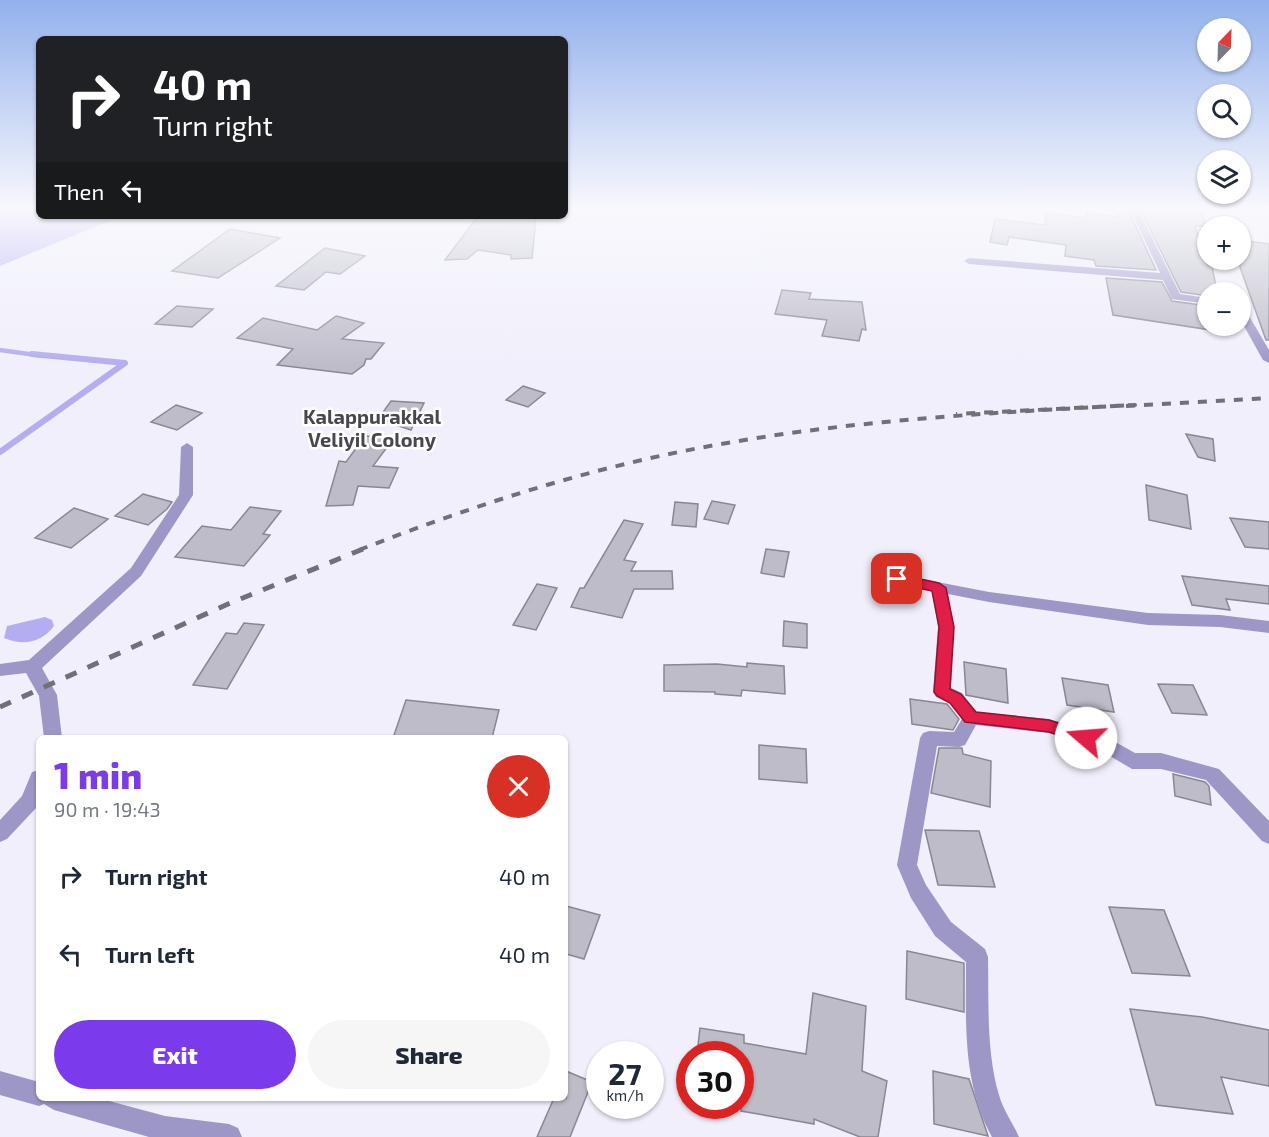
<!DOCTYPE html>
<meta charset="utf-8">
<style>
:root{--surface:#fff;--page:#f6f6f7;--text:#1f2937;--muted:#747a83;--accent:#7c3aed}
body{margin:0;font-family:"Exo 2",sans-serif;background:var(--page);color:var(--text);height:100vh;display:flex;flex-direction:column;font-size:22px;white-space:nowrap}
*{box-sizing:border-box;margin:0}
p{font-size:20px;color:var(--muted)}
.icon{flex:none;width:33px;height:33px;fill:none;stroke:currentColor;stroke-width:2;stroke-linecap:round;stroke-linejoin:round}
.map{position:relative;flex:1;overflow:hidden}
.details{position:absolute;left:36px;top:735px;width:532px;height:366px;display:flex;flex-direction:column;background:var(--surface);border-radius:9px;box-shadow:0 2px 4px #0004}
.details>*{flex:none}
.hud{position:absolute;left:36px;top:36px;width:532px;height:183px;border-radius:9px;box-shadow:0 2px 4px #0004;background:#202124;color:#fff;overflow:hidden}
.needle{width:39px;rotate:23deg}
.controls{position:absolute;left:1197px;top:18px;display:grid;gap:12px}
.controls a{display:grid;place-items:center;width:54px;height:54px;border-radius:50%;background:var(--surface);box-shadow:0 2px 4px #0004;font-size:30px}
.speed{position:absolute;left:586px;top:1041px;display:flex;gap:12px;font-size:30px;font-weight:700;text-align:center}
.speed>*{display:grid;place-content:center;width:78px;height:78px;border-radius:50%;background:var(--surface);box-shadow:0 2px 4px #0004;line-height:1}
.speed small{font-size:15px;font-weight:400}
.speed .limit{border:9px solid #d22;background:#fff;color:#111}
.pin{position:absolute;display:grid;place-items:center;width:51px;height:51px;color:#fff;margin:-26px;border-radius:12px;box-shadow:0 3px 9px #0006}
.me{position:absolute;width:66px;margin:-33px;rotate:288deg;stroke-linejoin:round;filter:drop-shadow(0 0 4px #0008)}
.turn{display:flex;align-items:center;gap:21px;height:126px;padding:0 18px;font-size:27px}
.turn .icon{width:78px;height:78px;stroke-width:2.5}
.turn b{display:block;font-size:42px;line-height:51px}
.then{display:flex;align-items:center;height:57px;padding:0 18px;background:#0003;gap:12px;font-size:22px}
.round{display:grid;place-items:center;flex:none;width:63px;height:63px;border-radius:32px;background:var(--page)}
.headline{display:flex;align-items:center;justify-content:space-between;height:102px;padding:0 18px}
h1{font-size:36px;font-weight:800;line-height:45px;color:var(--accent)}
.button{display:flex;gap:12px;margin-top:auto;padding:12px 18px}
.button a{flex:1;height:69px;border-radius:36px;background:var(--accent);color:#fff;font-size:24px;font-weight:800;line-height:69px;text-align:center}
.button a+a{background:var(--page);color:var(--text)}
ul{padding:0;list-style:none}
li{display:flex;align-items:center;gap:18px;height:78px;padding:0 18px}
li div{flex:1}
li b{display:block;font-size:22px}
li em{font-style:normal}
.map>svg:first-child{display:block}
</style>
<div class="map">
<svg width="1269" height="1137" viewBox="0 0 1269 1137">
<rect width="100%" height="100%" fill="#f0effb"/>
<g fill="#b5adf1">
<polygon points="0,207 39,207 39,216 121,216 0,266"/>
<path d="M45,617L52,620L54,626C41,643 23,646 4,638L7,626Z"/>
</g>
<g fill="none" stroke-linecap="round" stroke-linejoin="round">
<polyline stroke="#b5adf1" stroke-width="4.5" points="0,350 43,356"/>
<polyline stroke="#b5adf1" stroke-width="6" points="0,452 125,363 32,354"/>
</g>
<g fill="#bdbcc8" stroke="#888792" stroke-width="1.5">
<polygon points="1112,207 1127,207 1156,270 1096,266 1094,260 1065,256 1066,245 1009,237 1007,245 990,242 995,219 1045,225 1046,213 1087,218 1087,213 1118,217"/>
<polygon points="1139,207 1201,207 1205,226 1195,226 1208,266 1212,266 1217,292 1208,292 1208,296 1181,292"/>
<polygon points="478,216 527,216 536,218 532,258 511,259 511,255 478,250 467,259 445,260"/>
<polygon points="230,229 280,238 218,278 172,271"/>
<polygon points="1240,240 1269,244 1269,340 1266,340 1240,267"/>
<polygon points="325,248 365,256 340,274 326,272 304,290 276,286"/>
<polygon points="1106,278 1162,282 1172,301 1208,306 1208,326 1223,326 1224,332 1113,315"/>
<polygon points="782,290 811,293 809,299 862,302 866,330 862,329 859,341 822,336 827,320 775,314"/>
<polygon points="177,306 213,309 192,327 155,324"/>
<polygon points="336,316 364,323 342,339 384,343 371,359 366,359 364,365 352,374 277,365 293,349 237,338 263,318 317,330"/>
<polygon points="523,386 545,393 528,407 506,400"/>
<polygon points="391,401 424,403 411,430 378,419"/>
<polygon points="176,405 202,413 177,430 151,422"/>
<polygon points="1186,434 1213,439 1215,461 1198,457"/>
<polygon points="365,436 394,438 373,466 398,468 389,488 358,486 353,505 326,506 339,461 346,462"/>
<polygon points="1146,485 1187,495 1191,529 1149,520"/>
<polygon points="143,494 172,502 167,509 148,525 115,516"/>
<polygon points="712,501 735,505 728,524 704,519"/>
<polygon points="675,502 698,504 696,527 672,525"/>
<polygon points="250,507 281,511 263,534 270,535 244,566 175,557 202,526 231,530"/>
<polygon points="74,508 108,519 71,548 35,538"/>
<polygon points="1230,518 1269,522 1269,549 1245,547"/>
<polygon points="624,520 643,524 624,560 636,562 631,571 672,571 673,589 634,589 622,618 571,607 580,588 584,588"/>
<polygon points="766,549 789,552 784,577 761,573"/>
<polygon points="1182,576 1269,586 1269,604 1226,599 1230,610 1192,605"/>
<polygon points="537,584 557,588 536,630 513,625"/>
<polygon points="784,621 807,624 807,648 783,646"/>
<polygon points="244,623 264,625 227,689 193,685 226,633 237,634"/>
<polygon points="964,662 1006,669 1008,703 966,695"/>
<polygon points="747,663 784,666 785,694 742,690 741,696 715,694 715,692 664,691 664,665 717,664 747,667"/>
<polygon points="1062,678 1108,685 1114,712 1067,705"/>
<polygon points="1158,684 1193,685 1207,715 1172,713"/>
<polygon points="910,699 947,704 959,719 953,730 912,724"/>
<polygon points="406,700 499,710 492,738 393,738"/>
<polygon points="759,745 806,749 807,783 759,779"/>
<polygon points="939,748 962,748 963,754 991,761 990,807 931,793"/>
<polygon points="1173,774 1205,782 1209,786 1211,805 1175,796"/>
<polygon points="925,830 979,831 995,887 938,885"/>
<polygon points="566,906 600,915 584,959 566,954"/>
<polygon points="1109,907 1164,910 1190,976 1132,973"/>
<polygon points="907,951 964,963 964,1012 906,999"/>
<polygon points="813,993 866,1006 862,1071 887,1081 878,1137 860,1137 814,1119 814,1124 741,1111 741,1054 697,1054 700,1028 744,1035 744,1043 806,1054"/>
<polygon points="1130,1009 1202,1017 1269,1030 1269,1086 1221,1077 1233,1114 1156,1105"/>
<polygon points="566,1071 592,1082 570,1137 537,1137 554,1098 566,1098"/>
<polygon points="933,1071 969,1079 988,1136 934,1124"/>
</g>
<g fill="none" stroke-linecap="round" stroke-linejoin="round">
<g fill="#9d97c8" fill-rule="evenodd">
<polygon points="1129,207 1137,207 1180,294 1208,298 1208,304 1172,299 1163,280 969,264 964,261 969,258 1160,273"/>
<polygon points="1240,306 1245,309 1269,350 1269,363 1263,360 1240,319"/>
<polygon points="187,443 193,447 193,495 141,576 42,668 57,695 62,738 44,738 39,696 26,673 0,676 0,664 29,660 131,568 179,495 181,447"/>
<path d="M896,574L989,592L1148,613L1220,615L1269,621V633L1220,627L1148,625L989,602L948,594L954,627L951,688L962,693L976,712L1049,719L1110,739L1135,753H1161L1219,769L1269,821V844L1262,841L1206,780L1161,769H1132L1098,749L1049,733L976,725L965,745L959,747L937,746L917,865L926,885L951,922L985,949L988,957C989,1003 986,1051 999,1095C1003,1110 1013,1123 1019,1137H992C962,1083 966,1022 966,962L935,936L911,898L897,865L920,738L923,733L929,731L954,732L962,719L950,703L936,697L933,692L938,627L932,591L891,583L888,579Z"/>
<polygon points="39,770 39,802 37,807 7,839 0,842 0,820 22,796 32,772"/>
<polygon points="0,1071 39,1082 39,1098 98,1098 165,1116 229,1124 238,1128 242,1137 149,1137 54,1110 44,1104 39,1106 0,1095"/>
</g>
<g stroke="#717077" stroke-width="4" stroke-dasharray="9 9" stroke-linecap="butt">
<polyline points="1126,406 1269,398"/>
<path d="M359,550C464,509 573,473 684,451C833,421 984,413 1135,405L956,414"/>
</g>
<polyline stroke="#717077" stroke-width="5" stroke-dasharray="12 12" stroke-linecap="butt" points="0,707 228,604 363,549"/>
</g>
<linearGradient id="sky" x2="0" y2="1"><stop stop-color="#93b1ec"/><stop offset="0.57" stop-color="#f8f8fd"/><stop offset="1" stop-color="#f8f8fd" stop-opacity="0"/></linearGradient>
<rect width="1269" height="366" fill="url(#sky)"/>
<polygon fill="#e11d48" stroke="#92132f" stroke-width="1.5" points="897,574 939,583 946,588 954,627 950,689 961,694 976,712 1049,720 1092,733 1094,738 1092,743 1086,745 1049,732 965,722 950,703 937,696 934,692 939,627 932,591 892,582 890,579 892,576"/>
<g text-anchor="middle" stroke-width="5" stroke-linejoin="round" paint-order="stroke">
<g font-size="20" font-weight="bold" fill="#484751" stroke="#fff">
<text x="372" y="424">Kalappurakkal<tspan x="372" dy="23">Veliyil Colony</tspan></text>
</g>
</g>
</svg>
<div class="controls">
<a><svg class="needle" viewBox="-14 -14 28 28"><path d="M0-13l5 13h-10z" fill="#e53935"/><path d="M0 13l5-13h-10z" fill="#747a83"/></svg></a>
<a><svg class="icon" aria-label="search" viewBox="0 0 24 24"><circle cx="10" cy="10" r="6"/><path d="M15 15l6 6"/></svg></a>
<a><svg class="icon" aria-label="layers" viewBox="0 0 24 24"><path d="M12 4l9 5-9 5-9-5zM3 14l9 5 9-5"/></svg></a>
<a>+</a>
<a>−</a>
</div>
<div class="speed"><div>27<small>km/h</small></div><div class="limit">30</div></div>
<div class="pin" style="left:897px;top:579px;background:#d93025"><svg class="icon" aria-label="arrive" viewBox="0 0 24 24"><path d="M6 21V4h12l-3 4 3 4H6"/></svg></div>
<svg class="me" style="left:1086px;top:738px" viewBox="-20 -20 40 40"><circle r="19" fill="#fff"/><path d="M0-13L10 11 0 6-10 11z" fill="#e11d48"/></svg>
<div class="hud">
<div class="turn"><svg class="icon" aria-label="right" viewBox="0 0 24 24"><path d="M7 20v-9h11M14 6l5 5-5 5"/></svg><div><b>40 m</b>Turn right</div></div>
<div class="then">Then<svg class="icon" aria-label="left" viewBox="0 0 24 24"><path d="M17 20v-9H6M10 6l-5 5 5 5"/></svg></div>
</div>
<section class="details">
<div class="headline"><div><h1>1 min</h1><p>90 m · 19:43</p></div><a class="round" style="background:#d93025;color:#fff"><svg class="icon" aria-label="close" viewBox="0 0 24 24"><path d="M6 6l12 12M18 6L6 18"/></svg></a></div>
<ul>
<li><svg class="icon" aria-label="right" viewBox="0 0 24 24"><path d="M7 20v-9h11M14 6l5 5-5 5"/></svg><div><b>Turn right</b></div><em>40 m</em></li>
<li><svg class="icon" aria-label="left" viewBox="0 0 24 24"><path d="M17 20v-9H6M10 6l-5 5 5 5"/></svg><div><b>Turn left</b></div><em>40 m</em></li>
</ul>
<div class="button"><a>Exit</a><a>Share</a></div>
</section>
</div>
